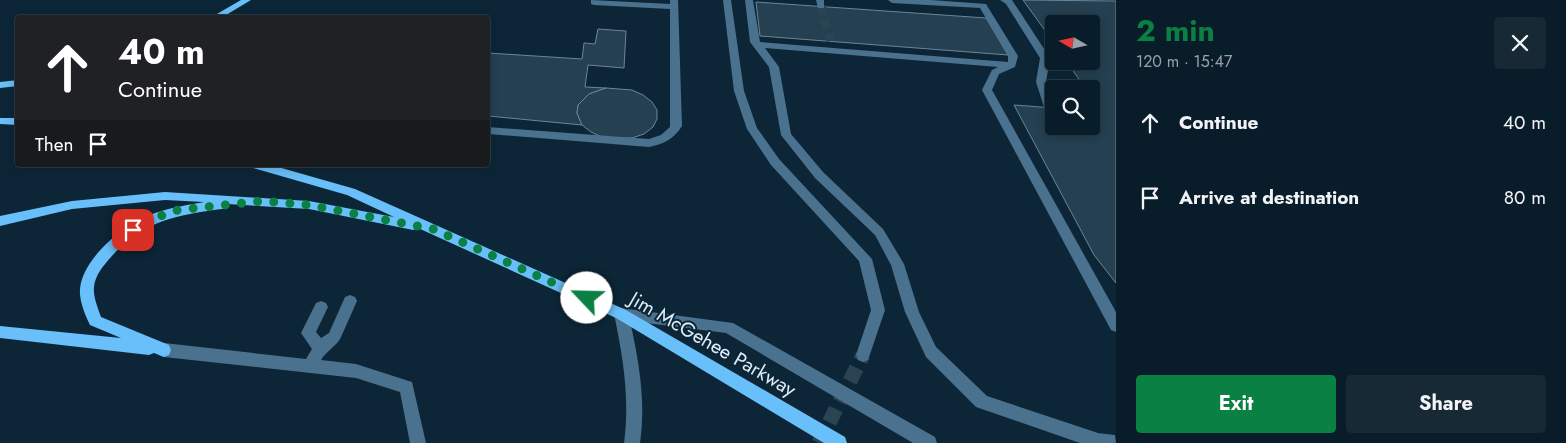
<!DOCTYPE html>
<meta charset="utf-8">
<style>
:root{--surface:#091c29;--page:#172935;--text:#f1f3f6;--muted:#99a1a8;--line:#293a46;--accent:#0b8043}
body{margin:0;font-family:Jost,sans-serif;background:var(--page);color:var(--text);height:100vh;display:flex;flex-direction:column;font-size:19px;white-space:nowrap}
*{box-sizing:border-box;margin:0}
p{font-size:16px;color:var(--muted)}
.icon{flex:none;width:28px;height:28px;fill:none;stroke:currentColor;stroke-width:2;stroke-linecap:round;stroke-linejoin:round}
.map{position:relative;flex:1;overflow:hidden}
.sheet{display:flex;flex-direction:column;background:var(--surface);width:450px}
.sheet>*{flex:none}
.hud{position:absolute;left:15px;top:15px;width:475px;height:152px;border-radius:5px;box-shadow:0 2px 12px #0003,0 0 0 1px var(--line);background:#202124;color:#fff;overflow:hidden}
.needle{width:32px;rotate:279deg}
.tools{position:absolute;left:1045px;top:15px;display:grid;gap:10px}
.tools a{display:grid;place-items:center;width:55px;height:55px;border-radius:5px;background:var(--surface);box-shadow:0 2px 12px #0003,0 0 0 1px var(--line);font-size:25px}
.pin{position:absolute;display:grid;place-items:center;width:42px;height:42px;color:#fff;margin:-21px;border-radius:10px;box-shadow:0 2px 8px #0006}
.me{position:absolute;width:55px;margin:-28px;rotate:294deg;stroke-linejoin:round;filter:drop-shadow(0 0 4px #0008)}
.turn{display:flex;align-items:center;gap:18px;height:105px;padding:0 20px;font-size:22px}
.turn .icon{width:65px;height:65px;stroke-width:2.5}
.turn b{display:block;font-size:35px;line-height:42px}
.then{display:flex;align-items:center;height:48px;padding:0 20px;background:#0003;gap:10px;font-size:19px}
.round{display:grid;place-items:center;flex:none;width:52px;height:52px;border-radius:5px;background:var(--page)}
.summary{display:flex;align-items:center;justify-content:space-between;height:85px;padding:0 20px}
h1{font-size:30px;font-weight:700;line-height:38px;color:var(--accent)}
.button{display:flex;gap:10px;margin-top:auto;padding:10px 20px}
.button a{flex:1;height:58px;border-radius:5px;background:var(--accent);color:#fff;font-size:20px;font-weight:700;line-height:58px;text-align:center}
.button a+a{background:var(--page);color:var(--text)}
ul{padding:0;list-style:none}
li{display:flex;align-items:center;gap:15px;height:75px;padding:0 20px}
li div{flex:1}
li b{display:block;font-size:19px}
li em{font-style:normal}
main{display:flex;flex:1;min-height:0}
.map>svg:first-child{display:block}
</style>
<main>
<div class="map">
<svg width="1116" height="443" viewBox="0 0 1116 443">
<rect width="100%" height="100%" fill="#0c2637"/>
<g fill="#254051" stroke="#6a869a">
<polygon points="1023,0 1116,1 1116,283 1094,255 1014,105 1054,108 1054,126 1091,126 1091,110 1101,110 1091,96 1091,89 1086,89 1066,61 1091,61 1091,24 1054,24 1054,43"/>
<polygon points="756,2 986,18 1008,55 760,36"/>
<polygon points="598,29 626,31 624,68 588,65 585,87 606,88 589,94 578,105 577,113 582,125 488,116 488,53 582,59 584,43 595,44"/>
<polygon points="606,88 632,90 643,95 652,102 657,110 657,119 653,127 644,134 632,138 604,138 591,132 582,125 577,113 578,105 589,94"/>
</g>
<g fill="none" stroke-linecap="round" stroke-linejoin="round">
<polyline stroke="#2b4454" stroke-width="9" stroke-dasharray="9 5" stroke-linecap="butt" points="821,6 831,41"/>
<polyline stroke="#2b4454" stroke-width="15" stroke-dasharray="15 8" stroke-linecap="butt" points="819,443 863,355"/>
<g fill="#4a718d" fill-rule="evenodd">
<path d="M591,0L670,4V0H678L682,126C674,139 664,144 649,147L488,134V127L649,139L661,135L670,127V9L594,5L591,4Z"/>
<polygon points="723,0 731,0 744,91 757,128 779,159 872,259 885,310 868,360 863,362 858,360 856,355 871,310 859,261 771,165 747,129 734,91"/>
<polygon points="745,0 753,0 760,42 1008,62 1008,56 980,8 892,3 888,0 931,0 986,4 1018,56 1015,67 999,74 992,90 1116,312 1116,332 1111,330 982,90 992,70 998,67 765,48 779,67 791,134 823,172 883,229 904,264 919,312 936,347 987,396 1098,433 1115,435 1116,443 1080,443 976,407 926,357 905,312 891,265 875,235 815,178 781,135 769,67 750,42"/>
<polygon points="816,0 824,0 824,8 818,8"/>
<polygon points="1000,0 1012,0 1050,58 1046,82 1054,106 1053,109 1049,110 1044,107 1036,82 1040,58 1006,4"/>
<path d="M350,295L355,297L357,301L341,337C337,346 326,351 321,360L356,364L412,382L426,443H410L400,392L356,378L164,357L159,355L157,350L159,345L164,343L306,359L312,349L301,333L316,303L321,301L326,303L328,307L316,332L321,338L329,333L345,297Z"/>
<path d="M621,308L733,323L935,437L937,443H913L726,333L630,321C639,362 646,401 640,443H624C630,399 623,357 614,314L616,310Z"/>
</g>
<g fill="#69bff9" fill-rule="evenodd">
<polygon points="241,0 251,0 221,18 210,18"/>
<polygon points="18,80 18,86 0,88 0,82"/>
<polygon points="0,118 18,118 18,125 0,124"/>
<path d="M251,165H271L355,189L626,310L845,437L847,443H824L616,318L418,228L413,230L309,209L227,204L226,208L222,209C176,215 143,221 111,257C104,265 95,275 94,287C93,297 98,308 101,317L169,345L171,350L169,355L164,357L154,353L149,355L0,338V326L121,338L90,325C85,315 79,300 80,289C83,257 125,224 152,214C169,208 187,205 204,202L165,200L72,209L0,226V216L72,201L165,192L309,201L394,217L347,195L253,168Z"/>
</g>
</g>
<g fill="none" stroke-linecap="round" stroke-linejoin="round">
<polyline stroke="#0b8043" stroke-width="9" stroke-dasharray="0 16.2" points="133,230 149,220 178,210 262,201 309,205 433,229 587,298"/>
</g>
<g text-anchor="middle" stroke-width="4" stroke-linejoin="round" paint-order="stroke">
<g font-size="20" fill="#ddecf7" stroke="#0c2637">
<text transform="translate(713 344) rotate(30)" y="7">Jim McGehee Parkway</text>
</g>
</g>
</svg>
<div class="tools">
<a><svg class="needle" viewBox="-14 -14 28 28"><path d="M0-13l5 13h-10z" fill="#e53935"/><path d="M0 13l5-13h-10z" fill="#99a1a8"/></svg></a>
<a><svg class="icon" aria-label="search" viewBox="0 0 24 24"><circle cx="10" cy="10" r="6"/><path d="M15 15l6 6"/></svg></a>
</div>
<div class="pin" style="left:133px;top:230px;background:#d93025"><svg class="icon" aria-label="arrive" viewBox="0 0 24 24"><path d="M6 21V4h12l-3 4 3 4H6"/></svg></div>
<svg class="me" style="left:587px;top:298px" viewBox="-20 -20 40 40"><circle r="19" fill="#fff"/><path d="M0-13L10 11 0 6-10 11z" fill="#0b8043"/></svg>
<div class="hud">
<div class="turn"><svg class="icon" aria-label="ahead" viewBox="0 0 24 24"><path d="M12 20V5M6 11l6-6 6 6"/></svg><div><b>40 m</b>Continue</div></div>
<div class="then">Then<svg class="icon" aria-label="arrive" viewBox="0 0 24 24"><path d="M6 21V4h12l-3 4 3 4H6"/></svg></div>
</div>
</div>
<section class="sheet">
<div class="summary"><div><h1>2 min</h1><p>120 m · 15:47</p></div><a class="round"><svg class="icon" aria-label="close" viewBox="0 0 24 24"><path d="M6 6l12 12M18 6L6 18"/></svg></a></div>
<ul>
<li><svg class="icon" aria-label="ahead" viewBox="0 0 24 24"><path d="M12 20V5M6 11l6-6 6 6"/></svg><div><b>Continue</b></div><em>40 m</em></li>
<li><svg class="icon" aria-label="arrive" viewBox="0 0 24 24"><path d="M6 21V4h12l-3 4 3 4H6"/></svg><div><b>Arrive at destination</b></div><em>80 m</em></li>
</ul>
<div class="button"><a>Exit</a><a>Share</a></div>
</section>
</main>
